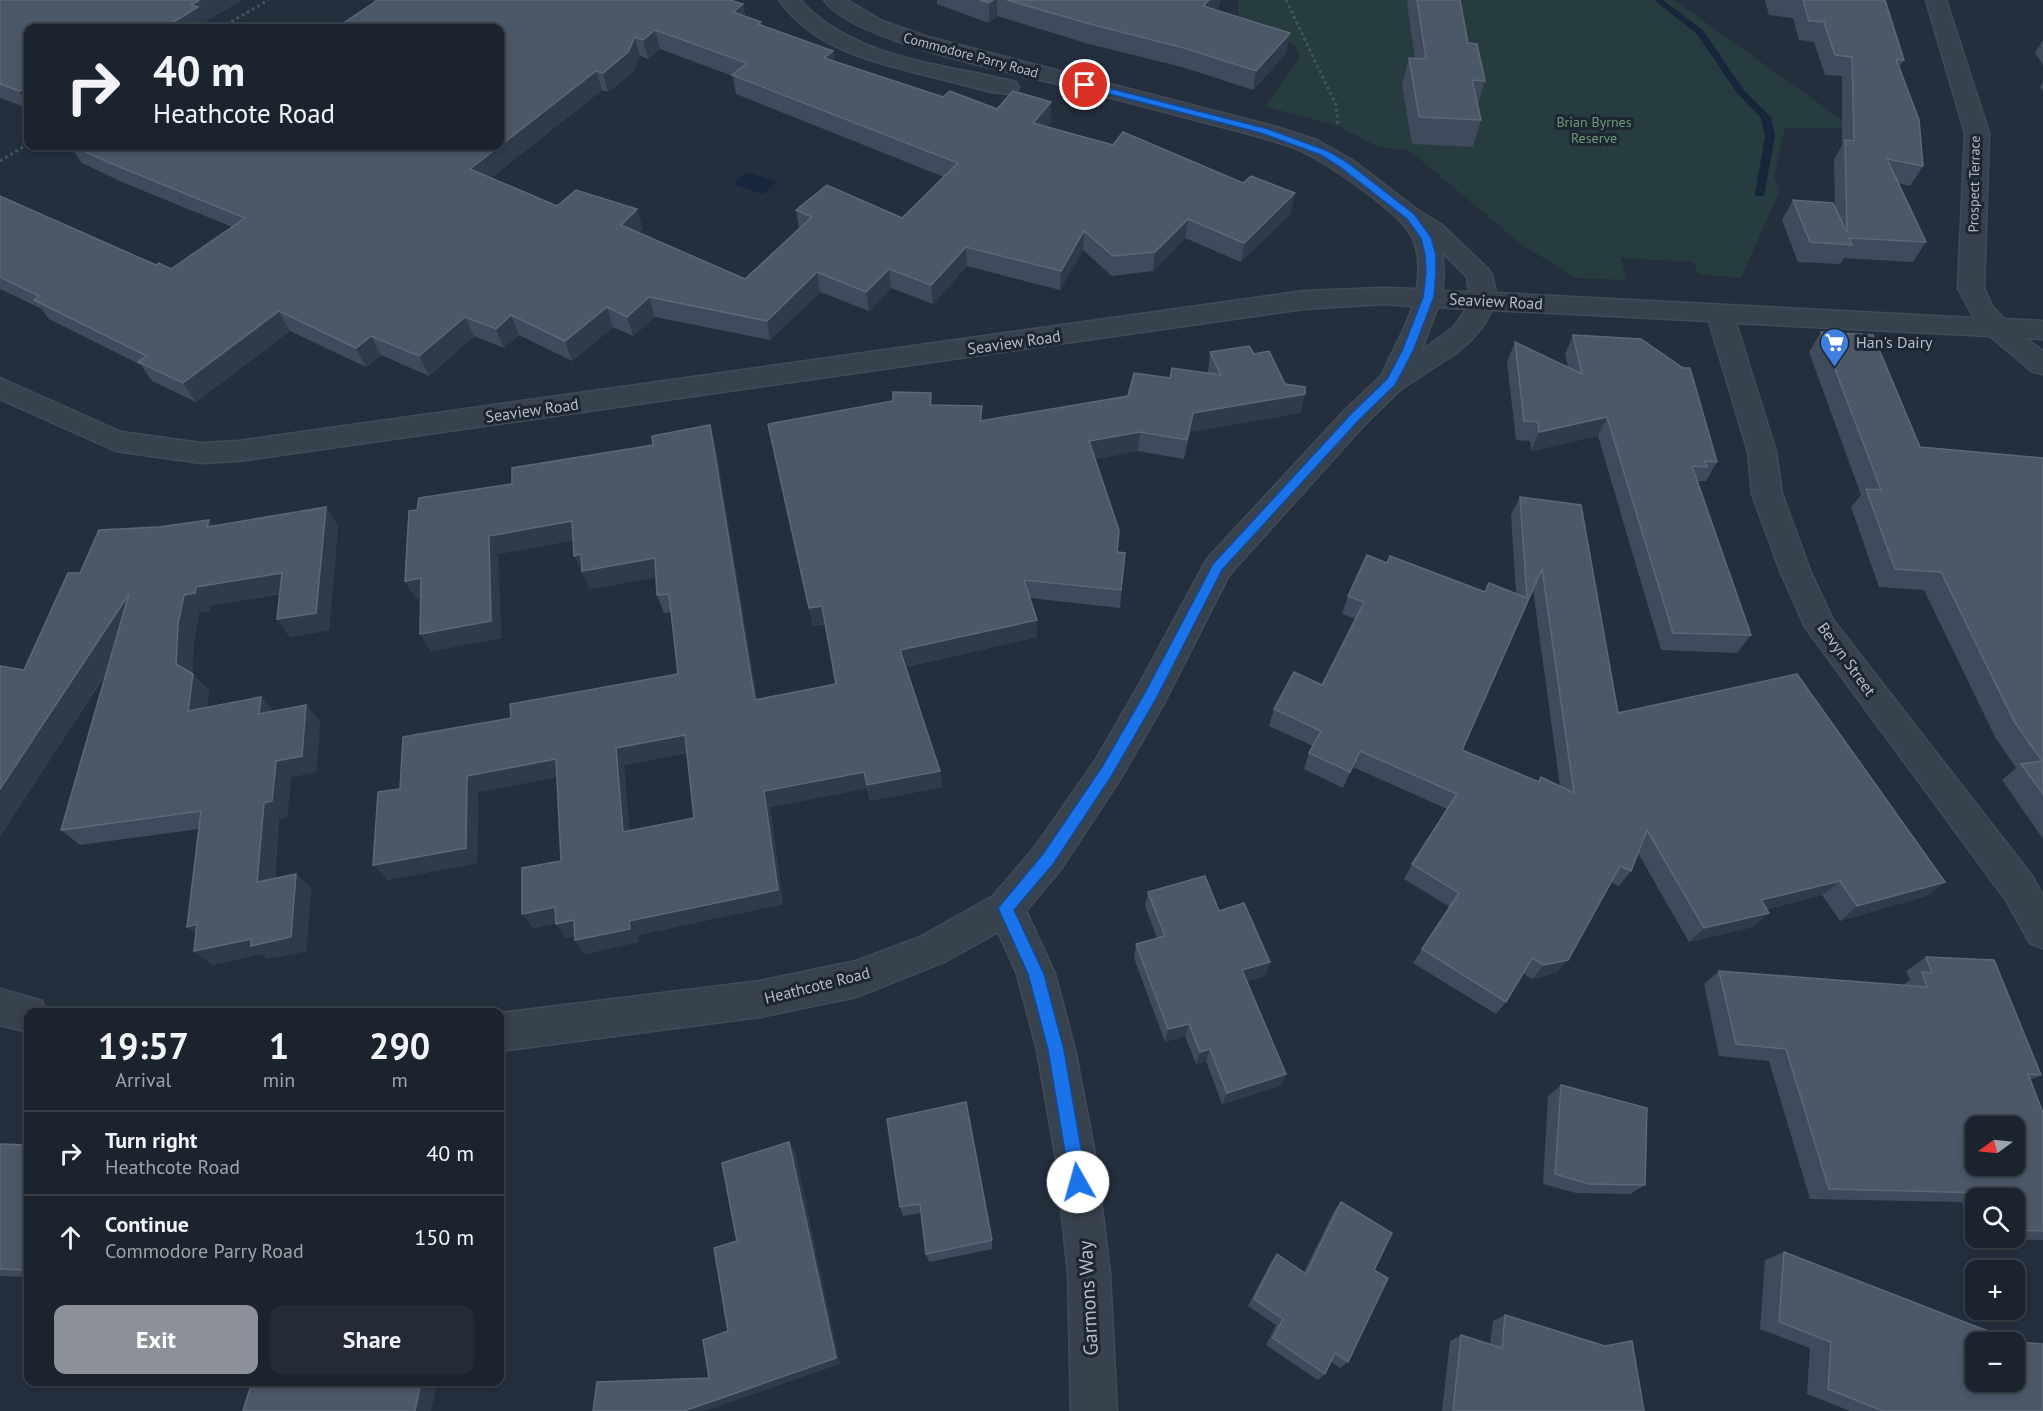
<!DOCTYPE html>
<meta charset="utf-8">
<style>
:root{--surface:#1b232e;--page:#242b36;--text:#f1f3f6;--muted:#a0a4aa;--line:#39404a;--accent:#8c9099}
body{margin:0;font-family:"PT Sans",sans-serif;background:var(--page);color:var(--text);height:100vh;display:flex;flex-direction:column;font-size:22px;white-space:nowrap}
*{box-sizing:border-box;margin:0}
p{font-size:20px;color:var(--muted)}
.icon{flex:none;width:33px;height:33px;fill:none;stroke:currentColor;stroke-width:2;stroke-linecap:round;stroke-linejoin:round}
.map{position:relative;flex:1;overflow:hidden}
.sheet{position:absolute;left:24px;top:1008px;width:480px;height:378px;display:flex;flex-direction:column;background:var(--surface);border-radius:12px;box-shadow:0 3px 9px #0003,0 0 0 2px var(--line)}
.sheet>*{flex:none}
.hud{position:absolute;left:24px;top:24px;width:480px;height:126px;border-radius:12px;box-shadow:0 3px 9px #0003,0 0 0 2px var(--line);background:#1b232e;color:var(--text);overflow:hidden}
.needle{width:39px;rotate:255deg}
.controls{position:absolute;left:1965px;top:1116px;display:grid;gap:12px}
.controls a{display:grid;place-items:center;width:60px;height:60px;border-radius:12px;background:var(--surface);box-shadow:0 3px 9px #0003,0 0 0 2px var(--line);font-size:30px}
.pin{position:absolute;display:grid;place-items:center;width:51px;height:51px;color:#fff;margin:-26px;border:3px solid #fff;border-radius:50%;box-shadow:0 2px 6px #0007}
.me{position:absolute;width:66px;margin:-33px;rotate:353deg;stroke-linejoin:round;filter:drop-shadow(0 0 4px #0008)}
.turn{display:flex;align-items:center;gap:21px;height:126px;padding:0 30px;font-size:27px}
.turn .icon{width:78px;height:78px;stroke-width:2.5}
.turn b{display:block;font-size:42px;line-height:51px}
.eta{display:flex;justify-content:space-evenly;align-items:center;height:102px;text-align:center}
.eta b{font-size:36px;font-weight:700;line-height:42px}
.action{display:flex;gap:12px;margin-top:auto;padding:12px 30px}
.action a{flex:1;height:69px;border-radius:12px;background:var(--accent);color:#fff;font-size:24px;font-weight:700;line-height:69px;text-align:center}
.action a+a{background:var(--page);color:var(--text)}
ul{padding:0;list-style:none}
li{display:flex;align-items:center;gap:18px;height:84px;padding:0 30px;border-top:2px solid var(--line)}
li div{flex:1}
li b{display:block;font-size:22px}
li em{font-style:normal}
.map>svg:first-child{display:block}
</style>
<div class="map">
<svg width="2043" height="1411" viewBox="0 0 2043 1411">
<rect width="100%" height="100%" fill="#242f3e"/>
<polygon fill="#263c3f" points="1238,0 1674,0 1853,128 1785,128 1774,177 1780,190 1741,278 1698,274 1694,262 1621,258 1626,280 1575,278 1521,244 1410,151 1379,147 1340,127 1265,106 1301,56 1293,44 1239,16"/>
<polygon fill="#17263c" points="747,172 776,182 763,194 734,184"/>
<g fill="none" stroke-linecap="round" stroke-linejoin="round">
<polygon fill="#17263c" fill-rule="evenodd" points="1654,0 1663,0 1703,30 1743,89 1771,117 1775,136 1764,196 1756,196 1755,194 1765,136 1761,118 1737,93 1697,34"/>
<defs>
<g id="minor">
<path d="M779,0H800C853,59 944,64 1016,82L1019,87L1016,92L1008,94L992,92C971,87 950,81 929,76C874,62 813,49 779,0Z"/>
<path d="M824,0H847L882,21L928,37L1273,126L1316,140L1352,160L1419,211L1442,225L1488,269L1492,275L1496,293L1974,318L1958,288L1965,133L1926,0H1946L1989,133L1984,288L1992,306L2004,319L2043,321V339L2025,338L2043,351V374L2033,372L1990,336L1736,323L1776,452L1782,494L1811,573L1833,620L2032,876L2043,896V948L2030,943L2006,900L1805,627L1781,573L1752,494L1748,452L1709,321L1492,310L1483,326L1471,340L1456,353L1401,389L1365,424L1229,575L1163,705L1119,781L1061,869L1026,911L1055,974L1075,1050L1096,1159L1110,1273L1117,1411H1071L1068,1273L1056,1159L1037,1050L1017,974L998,932L946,961L856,997L760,1017L500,1051V1013L760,981L856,961L920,937L993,896L1035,847L1095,761L1139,685L1207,559L1345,410L1381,376L1403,331L1413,306L1383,304L1304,309L238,461L201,463L116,451L0,399V378L121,432L201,443L238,441L1304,291L1383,288L1417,289C1419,272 1420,255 1413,239C1403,213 1327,163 1301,151C1287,144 1271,141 1257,136C1192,119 1127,102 1062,85C1010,72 852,41 824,0ZM1442,252L1467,277L1469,292L1442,291L1444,275ZM1438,307L1466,309L1453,328L1421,351Z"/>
<polygon points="0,989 42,1001 47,1012 28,1012 28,1032 0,1025"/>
</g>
</defs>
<use href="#minor" stroke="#414a57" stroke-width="3"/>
<g stroke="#3f5557" stroke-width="3" stroke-dasharray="3 3" stroke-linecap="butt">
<polyline points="1286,0 1336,105 1338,125"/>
<polyline points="221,28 268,0"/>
<polyline points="0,161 28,144"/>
</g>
<use href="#minor" fill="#38414e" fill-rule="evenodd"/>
</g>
<g fill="#3f4b5c" fill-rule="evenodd">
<polygon points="0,0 242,0 206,21 208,26 204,28 28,28 28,108 0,98"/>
<path d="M373,0H730L743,4L745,16L762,26L833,51L834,61L943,97L1051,122L1046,127L1291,213L1241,262L1185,238L1153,271L1112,276L1083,250L1060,290L967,266L933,304L891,288L869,311L820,292L770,340L655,317L633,336L613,327L572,361L519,335L504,348L474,336L429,376L381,355L366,367L290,331L196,402L152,381L141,365L49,319L42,309L0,289V196L156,265L171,269L232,227L122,182L82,163L70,146H500L374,3ZM660,49L733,76L736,94L944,177L902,218L796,210L799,228L745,279L638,233L643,229L557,206L491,178L602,90L608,92L633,72L640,56L648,59Z"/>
<polygon points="937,0 1220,0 1219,6 1215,10 1286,53 1253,90 1182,67 1089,44 997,16 989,23 937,4"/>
<polygon points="1408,0 1460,0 1468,43 1485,81 1478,104 1481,120 1473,147 1412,144 1402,85 1409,58 1415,59 1407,4"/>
<polygon points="1765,0 1885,0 1904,60 1899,67 1923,166 1910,186 1898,183 1926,242 1913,262 1844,258 1840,264 1798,262 1782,220 1793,200 1835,206 1834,160 1842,145 1842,76 1825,75 1814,42 1799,40 1793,18 1769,15"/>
<polygon points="2043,40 2043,65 2035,53"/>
<polygon points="2043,82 2043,91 2040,87"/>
<polygon points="1821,332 1920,447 2043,458 2043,839 2002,780 2016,768 1995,737 1924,590 1879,587 1851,507 1861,495 1809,352"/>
<polygon points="1573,335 1717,462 1706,481 1699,481 1697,483 1751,635 1737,653 1661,650 1598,436 1531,451 1530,441 1516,440 1507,362 1515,342 1568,367 1565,354"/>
<path d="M1210,352L1254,354L1285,384L1305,394L1300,413L1190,432L1184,459L1138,451L1095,459L1117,552L1125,553L1120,608L1030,598L1037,637L906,667L940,771L942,787L870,801L867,788L770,807L783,904L638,935V942L584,954L575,936L566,938L556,923L533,928L561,861L557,777L478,792L477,863L387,880L400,789L511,718L678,674L671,612L664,613L657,595L656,577L590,589L583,574H582L574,540L498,554L501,638L431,651L420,598L416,599L405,581L417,510L653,445L710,425L715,444L757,699L836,684L825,624L813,626L768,424L931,393L932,405L982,406V421L1128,396L1170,378L1208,373ZM687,753L694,818L629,830L624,765Z"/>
<path d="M1520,497L1618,713L1945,882L1926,896L1840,921L1822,895L1767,909L1753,927L1689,942L1638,853L1631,871L1619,886L1611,882L1568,960L1556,973L1532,979L1523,973L1506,1002L1496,1014L1413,963L1450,907L1404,879L1412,864L1447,809L1353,767L1343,788L1304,769L1309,753L1313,746L1269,726L1274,709L1322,685L1355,619L1342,614L1348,596L1387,563L1485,592L1516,593L1511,515ZM1533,590L1560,786L1541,777L1538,781L1462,750Z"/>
<polygon points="326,507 338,526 329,630 290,637 277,619 280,594 211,605 210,611 199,613 194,642 192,673 209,691 207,707 261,697 273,711 306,705 320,722 316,772 291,777 287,817 279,819 275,878 296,874 311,888 306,951 267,959 261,954 212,965 196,934 199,829 80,845 61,830 107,672 0,836 0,666 24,670 80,573 159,527 209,520 213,526"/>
<polygon points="1148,892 1219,911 1265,976 1246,981 1286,1074 1280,1086 1222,1104 1206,1061 1196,1064 1185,1036 1165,1042 1134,958 1136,944 1157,938 1145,906"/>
<path d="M1926,957L2041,1075L2030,1080L2043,1113V1240L1975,1238L1962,1202L1810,1199L1769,1061L1719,1056L1704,984L1719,971L1903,985L1910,980L1906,971ZM1976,1198H2014V1238H1976Z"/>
<polygon points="1561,1085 1645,1185 1630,1194 1576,1193 1543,1184 1548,1096"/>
<polygon points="887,1119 992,1240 992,1249 929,1262 926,1254 921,1213 903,1216 900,1207"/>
<polygon points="0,1144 28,1145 28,1277 0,1276"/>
<polygon points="1341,1202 1374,1270 1348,1362 1340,1368 1331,1362 1325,1374 1318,1380 1266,1345 1276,1325 1248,1306 1271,1262 1277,1254 1304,1272 1334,1211"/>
<polygon points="1784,1252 1988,1340 2043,1411 1850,1411 1807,1394 1810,1348 1760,1329 1765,1260"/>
<polygon points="1505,1315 1644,1411 1442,1411 1450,1341 1461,1335 1490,1344 1493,1321"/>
</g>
<g fill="#2f3b4b">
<polygon points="200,0 242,0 206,21 208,26 204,28 164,28 191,5"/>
<polygon points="993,0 997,0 997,16 989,23 989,3"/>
<polygon points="1209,0 1220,0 1219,6 1201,26 1203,6"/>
<polygon points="743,4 746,23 733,12"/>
<polygon points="655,30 660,49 648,59 643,40"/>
<polygon points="1290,33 1286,53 1253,90 1256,71"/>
<polygon points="635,37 640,56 633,72 608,92 603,73"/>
<polygon points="833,51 835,70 824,58"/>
<polygon points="596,71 602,90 478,188 470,169"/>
<polygon points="28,89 28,104 19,91"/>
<polygon points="1051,102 1051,122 1033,143 1033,123"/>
<polygon points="1295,193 1291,213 1241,262 1244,243"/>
<polygon points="637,209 643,229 626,245 621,225"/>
<polygon points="1188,219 1185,238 1153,271 1155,252"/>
<polygon points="1084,231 1083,250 1060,290 1061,271"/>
<polygon points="966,247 967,266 933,304 931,285"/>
<polygon points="889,269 891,288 869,311 866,292"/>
<polygon points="817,272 820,292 770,340 767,321"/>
<polygon points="649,297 655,317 633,336 627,317"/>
<polygon points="607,307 613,327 572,361 565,341"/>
<polygon points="279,311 290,331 196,402 183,383"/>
<polygon points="511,315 519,335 504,348 496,329"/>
<polygon points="465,317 474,336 429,376 419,356"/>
<polygon points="371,336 381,355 366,367 356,348"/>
<polygon points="1305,394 1300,413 1190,432 1184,459 1193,413"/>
<polygon points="1607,417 1598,436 1531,451 1539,432"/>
<polygon points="710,425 715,444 760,717 755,700"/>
<polygon points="1140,432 1138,451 1087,460 1089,441"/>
<polygon points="326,507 338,526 329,630 290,637 277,619"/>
<polygon points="209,520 223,539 207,527"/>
<polygon points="572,521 580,539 498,554 501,638 431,651 420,634 489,536"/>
<polygon points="581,554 655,558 662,576 590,589 574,556"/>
<polygon points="282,573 295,591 211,605 210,611 199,613 194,642 192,681 176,664 178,624 184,595 196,587"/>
<polygon points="421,578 432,596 416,599 405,581"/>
<polygon points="129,594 145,612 0,836 0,789"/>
<polygon points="822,606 825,623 813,626 809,608"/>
<polygon points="1037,620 1037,637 903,667 900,650"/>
<polygon points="193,674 209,691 204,727 188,711"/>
<polygon points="261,697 275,714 259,714"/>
<polygon points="306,705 320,722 316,772 291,777 287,817 279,819 273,896 257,882 264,803 276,761"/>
<polygon points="685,735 691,752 624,765 631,847 623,832 616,748"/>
<polygon points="1360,751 1353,767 1343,788 1350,772"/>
<polygon points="556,759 565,776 478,792 477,863 387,880 373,865 467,776"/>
<polygon points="940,771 942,787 870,801 867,785"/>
<polygon points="864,772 867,788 770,807 783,904 638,935 638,942 584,954 575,940 764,791"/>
<polygon points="296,874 311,888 306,951 267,959 261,954 212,965 194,951"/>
<polygon points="1840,881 1822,895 1745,914 1761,900"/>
<polygon points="1945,882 1926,896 1840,921 1857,906"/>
<polygon points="555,907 565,922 533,928 522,914"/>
<polygon points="1769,913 1753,927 1689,942 1704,928"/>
<polygon points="574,920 584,934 566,938 556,924"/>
<polygon points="197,924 205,941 187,927"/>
<polygon points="1568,960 1556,973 1532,979 1544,965"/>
<polygon points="1270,962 1265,976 1237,984 1242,970"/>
<polygon points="1189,1024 1185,1036 1165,1042 1168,1029"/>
<polygon points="1210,1049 1206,1061 1196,1064 1200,1052"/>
<polygon points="1286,1074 1280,1086 1222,1104 1227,1093"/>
<polygon points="789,1142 795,1152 840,1364 705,1411 684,1411 836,1358"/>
<polygon points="500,1246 506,1250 500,1284"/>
<polygon points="421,1382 438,1382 431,1411 415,1411"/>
</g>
<g fill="#4b5868" stroke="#5c6777" stroke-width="1.5" fill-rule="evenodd">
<polygon points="0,0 200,0 191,5 198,7 164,28 28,28 28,89 19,91 0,84"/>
<path d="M378,0H730L743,4L733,12L761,22L758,24L833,51L824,58L943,97L950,91L997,109L1013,91L1051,102L1033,123L1113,145L1123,132L1243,183L1251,176L1295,193L1244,243L1188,219L1155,252L1113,256L1084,231L1061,271L966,247L931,285L889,269L866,292L817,272L767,321L649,297L627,317L607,307L565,341L511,315L496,329L465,317L419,356L371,336L356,348L279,311L183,383L138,362L147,356L34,300L39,296L0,277V196L156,265L159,263L171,269L245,218L110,163L73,146H500V28H336ZM655,30L747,63L732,75L958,163L902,218L827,185L796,210L812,217L745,279L621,225L637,209L576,190L557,206L470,169L596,71L603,73L628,52L635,37L643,40Z"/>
<polygon points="980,0 993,0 989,3"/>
<polygon points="1007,0 1209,0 1203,6 1290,33 1256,71 1184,48 1090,24"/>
<polygon points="1417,0 1460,0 1468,43 1477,44 1485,81 1472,80 1481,120 1419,117 1409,58 1426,59"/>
<polygon points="1803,0 1885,0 1904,60 1896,59 1919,120 1923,166 1887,159 1926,242 1849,238 1852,245 1810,242 1793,200 1833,203 1847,233 1845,140 1854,141 1852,57 1835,55 1824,22 1809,21"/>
<polygon points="1821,332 1873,335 1920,447 2043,458 2043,794 2021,764 2042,761 2014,721 1941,572 1895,569 1866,489 1881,490"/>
<polygon points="1573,335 1641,339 1683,368 1690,368 1717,462 1705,461 1707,467 1692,466 1751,635 1673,633 1607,417 1539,432 1538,422 1524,421 1515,342 1582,374"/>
<path d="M1249,346L1254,354L1269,351L1285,384L1305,387V394L1193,413L1187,440L1140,432L1089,441L1119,530L1117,552L1125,553L1121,590L1024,580L1037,620L900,650L940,771L867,785L864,772L764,791L778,890L629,921L630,929L575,940L574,920L556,924L555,907L522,914V868L561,861L556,759L467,776L466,848L373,865L378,792L400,789L403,737L511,718L510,704L678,674L669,594L657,595L655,558L582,571L581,554L574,556L572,521L489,536L491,621L420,634L421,578L405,581L409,511L417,510L419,498L512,484V468L653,445L652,436L710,425L755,700L836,684L822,606L809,608L768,424L893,401V392L931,393L930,405L982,406L980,421L1128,396L1134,373L1170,378L1172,368L1221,375L1210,352ZM685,735L694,818L623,832L616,748Z"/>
<path d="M1520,497L1581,505L1618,713L1797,674L1945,882L1857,906L1840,881L1761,900L1769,913L1704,928L1647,830L1631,871L1620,866L1568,960L1544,965L1532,958L1506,1002L1422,949L1459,893L1412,864L1457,794L1360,751L1350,772L1309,753L1321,731L1274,709L1294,672L1322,685L1364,602L1348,596L1367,555L1387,563L1390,556L1485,592L1489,583L1527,598ZM1542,569L1574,793L1541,777L1539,782L1462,750Z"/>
<polygon points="326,507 316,613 277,619 282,573 196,587 195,593 184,595 178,624 176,664 193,674 188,711 261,697 259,714 306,705 302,756 276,761 272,801 264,803 257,882 296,874 291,937 251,946 251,939 194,951 197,924 187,927 201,811 61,830 129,594 0,789 0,666 24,670 68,573 80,573 99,530 159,527 209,520 207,527"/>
<polygon points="1205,876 1219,911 1244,903 1270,962 1242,970 1286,1074 1227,1093 1210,1049 1200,1052 1189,1024 1168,1029 1136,944 1165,936 1148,892"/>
<path d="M1926,957L1994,960L2041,1075L2028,1074L2043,1113V1231L2014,1230V1198H1987L1985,1193L1829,1189L1786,1049L1736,1044L1719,971L1927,987L1922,972L1932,973ZM1976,1126H2014V1166H1976Z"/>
<polygon points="1561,1085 1647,1108 1645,1185 1589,1184 1555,1174"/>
<polygon points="966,1102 992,1240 926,1254 920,1204 900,1207 887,1119"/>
<polygon points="789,1142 836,1358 684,1411 593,1411 597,1382 709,1378 703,1340 728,1331 714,1248 737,1241 722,1163"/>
<polygon points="0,1144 28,1145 28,1270 0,1269"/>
<polygon points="1341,1202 1392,1233 1374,1270 1388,1278 1348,1362 1335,1353 1325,1374 1273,1338 1283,1319 1254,1299 1277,1254 1306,1274"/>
<path d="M1784,1252L1988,1331V1340L2043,1344V1411H1883L1828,1389L1831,1342L1779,1322ZM1976,1342H2014V1382H1976Z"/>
<polygon points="1505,1315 1605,1346 1632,1341 1644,1411 1453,1411 1461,1335 1502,1348"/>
<polygon points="252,1382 421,1382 415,1411 243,1411"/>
</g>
<polygon fill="#1a73e8" stroke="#114b97" stroke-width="1.5" points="1085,82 1268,129 1328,151 1347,162 1414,214 1431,237 1436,255 1436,273 1434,297 1413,351 1395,385 1359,420 1222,570 1156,699 1112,775 1054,863 1014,910 1044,974 1064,1050 1087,1182 1085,1188 1078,1190 1072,1188 1070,1182 1048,1050 1028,974 998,908 1043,854 1102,767 1146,691 1213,564 1351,414 1387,379 1402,351 1423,297 1426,273 1425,255 1421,238 1407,219 1340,167 1321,155 1261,133 1082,87 1082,83"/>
<defs>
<symbol id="supermarket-pin" viewBox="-11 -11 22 30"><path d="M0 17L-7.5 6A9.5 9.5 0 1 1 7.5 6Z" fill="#3f7fe0" stroke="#1d2633"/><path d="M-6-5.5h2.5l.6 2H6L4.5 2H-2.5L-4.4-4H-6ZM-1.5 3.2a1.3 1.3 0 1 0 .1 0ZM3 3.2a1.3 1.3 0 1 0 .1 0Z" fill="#fff"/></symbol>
</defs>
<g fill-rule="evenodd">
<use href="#supermarket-pin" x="1818" y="326" width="33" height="45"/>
</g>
<g text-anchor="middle" stroke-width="6" stroke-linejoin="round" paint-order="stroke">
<g font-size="14" fill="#b4bcc9" stroke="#1d2633">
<text transform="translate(971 55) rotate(15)" y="5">Commodore Parry Road</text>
<text transform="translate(1974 184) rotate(-89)" y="5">Prospect Terrace</text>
</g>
<g font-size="14" fill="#6b9a76" stroke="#1d2633">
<text x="1594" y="127">Brian Byrnes<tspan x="1594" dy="16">Reserve</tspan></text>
</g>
<g font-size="16" fill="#b4bcc9" stroke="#1d2633">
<text transform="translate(1496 301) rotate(3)" y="6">Seaview Road</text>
<text transform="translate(1014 342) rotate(-8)" y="6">Seaview Road</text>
<text transform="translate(532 410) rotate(-8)" y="6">Seaview Road</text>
<text transform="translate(1847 659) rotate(54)" y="6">Bevyn Street</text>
<text transform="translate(817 985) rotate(-14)" y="6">Heathcote Road</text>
</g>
<g font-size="16" fill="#b4bcc9" stroke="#1d2633" text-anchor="start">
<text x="1856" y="348">Han's Dairy</text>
</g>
<g font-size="20" fill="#b4bcc9" stroke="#1d2633">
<text transform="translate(1088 1298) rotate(-93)" y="7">Garmons Way</text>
</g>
</g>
</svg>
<div class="controls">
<a><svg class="needle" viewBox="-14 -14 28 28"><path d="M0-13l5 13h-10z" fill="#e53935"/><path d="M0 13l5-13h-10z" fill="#a0a4aa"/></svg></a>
<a><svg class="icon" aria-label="search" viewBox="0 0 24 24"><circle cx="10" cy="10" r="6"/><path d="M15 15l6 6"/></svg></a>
<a>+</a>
<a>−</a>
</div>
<div class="pin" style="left:1085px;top:85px;background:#d93025"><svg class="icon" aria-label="arrive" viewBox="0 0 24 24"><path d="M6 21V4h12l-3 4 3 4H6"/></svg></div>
<svg class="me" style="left:1078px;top:1182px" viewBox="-20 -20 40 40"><circle r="19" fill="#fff"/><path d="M0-13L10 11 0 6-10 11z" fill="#1a73e8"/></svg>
<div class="hud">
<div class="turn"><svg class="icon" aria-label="right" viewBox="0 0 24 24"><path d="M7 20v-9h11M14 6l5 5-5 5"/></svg><div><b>40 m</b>Heathcote Road</div></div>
</div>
<section class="sheet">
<div class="eta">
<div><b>19:57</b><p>Arrival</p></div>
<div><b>1</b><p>min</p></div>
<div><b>290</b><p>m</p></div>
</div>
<ul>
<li><svg class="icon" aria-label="right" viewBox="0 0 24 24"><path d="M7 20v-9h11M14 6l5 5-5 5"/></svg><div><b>Turn right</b><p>Heathcote Road</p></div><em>40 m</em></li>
<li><svg class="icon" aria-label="ahead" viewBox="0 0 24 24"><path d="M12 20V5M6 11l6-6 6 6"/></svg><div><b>Continue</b><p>Commodore Parry Road</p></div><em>150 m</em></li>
</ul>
<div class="action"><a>Exit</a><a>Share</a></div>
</section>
</div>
